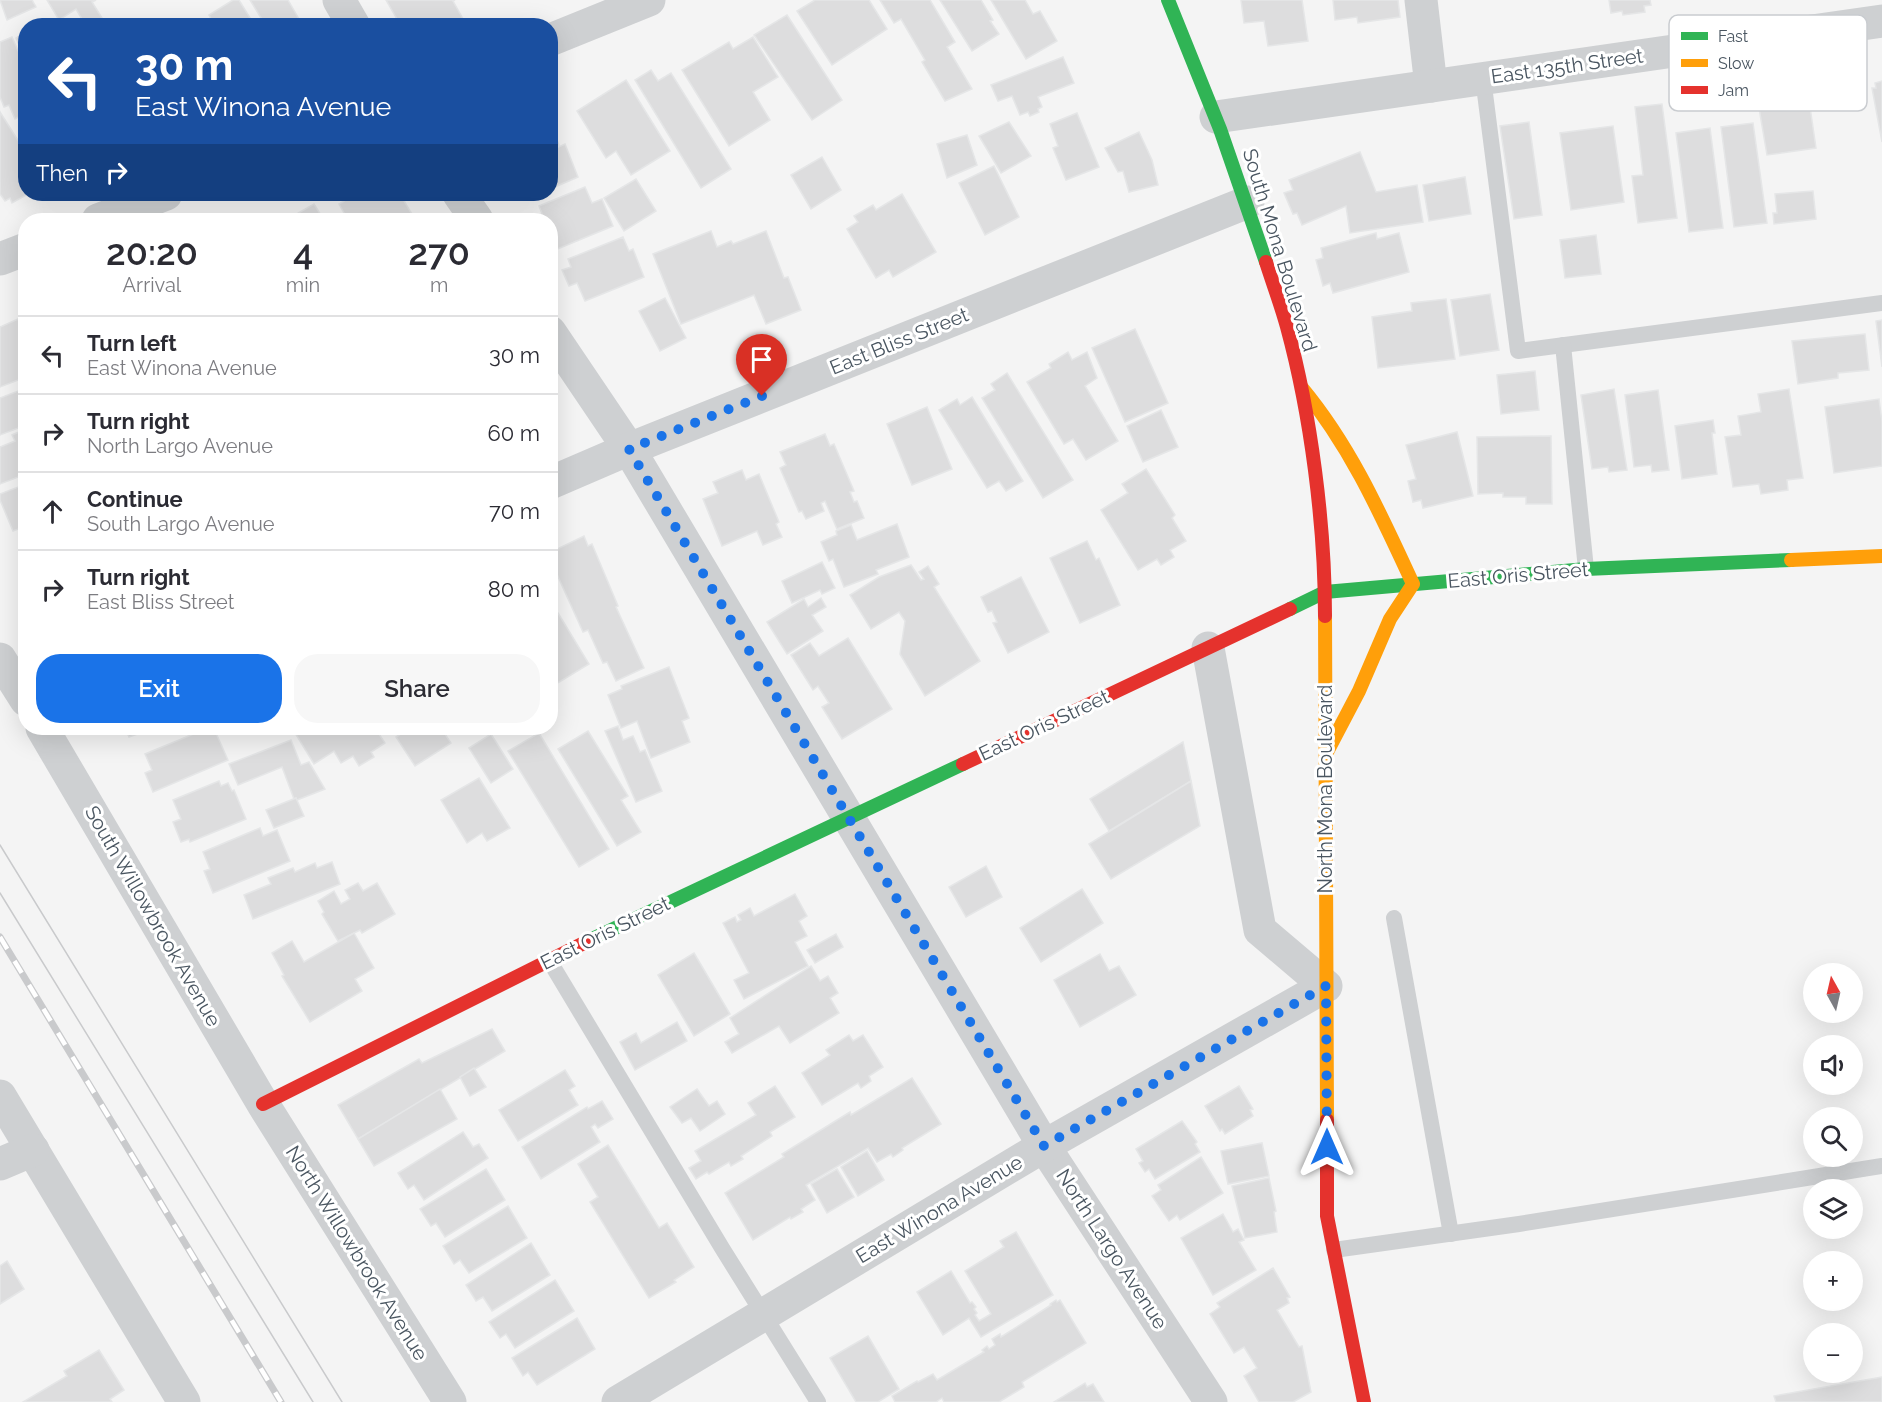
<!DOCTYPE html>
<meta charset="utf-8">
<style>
:root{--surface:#fff;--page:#f7f7f7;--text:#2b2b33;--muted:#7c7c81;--line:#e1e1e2;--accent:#1a73e8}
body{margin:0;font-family:Raleway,sans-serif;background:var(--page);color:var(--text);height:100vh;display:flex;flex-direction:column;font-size:22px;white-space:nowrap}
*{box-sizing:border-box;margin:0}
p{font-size:20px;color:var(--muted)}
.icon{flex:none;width:33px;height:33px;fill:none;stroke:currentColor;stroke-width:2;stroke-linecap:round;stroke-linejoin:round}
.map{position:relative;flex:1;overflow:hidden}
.panel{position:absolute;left:18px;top:213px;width:540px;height:522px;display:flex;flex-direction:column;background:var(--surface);border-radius:24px;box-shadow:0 6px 24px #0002}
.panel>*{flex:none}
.guide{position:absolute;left:18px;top:18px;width:540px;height:183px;border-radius:24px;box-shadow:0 6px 24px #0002;background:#1a4fa0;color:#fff;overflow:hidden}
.needle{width:39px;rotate:352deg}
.tools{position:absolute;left:1803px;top:963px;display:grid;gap:12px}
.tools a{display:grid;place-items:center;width:60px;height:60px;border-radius:50%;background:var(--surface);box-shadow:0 6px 24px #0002;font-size:30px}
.pin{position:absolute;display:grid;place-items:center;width:51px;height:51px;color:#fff;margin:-62px -26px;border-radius:50% 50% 50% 0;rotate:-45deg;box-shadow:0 0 6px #0007}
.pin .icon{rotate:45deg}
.me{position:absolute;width:66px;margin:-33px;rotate:0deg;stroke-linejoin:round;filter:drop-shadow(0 0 4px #0008)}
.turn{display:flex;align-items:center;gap:21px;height:126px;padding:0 18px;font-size:27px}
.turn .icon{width:78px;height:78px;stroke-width:2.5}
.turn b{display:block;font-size:42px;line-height:51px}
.then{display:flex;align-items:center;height:57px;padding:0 18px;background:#0003;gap:12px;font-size:22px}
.eta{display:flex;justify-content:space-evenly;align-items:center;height:102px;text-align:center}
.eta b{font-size:36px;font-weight:600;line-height:42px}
.cta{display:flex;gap:12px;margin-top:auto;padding:12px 18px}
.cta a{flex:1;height:69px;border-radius:24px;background:var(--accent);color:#fff;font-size:24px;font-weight:600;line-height:69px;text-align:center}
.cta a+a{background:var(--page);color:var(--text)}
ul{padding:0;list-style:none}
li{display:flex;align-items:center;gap:18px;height:78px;padding:0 18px;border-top:2px solid var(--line)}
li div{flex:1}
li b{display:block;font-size:22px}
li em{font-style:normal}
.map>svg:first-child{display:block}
</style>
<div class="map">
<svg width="1882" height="1402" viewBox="0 0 1882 1402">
<rect width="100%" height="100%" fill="#f4f4f4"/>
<g fill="#ddddde" stroke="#e5e6e7" stroke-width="1.5">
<polygon points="0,0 32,0 36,7 7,20"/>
<polygon points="47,0 96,0 92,2 102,18 86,26 76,9 59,20"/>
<polygon points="233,0 239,0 255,26 215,26 209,15"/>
<polygon points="250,0 288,0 303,26 266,26"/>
<polygon points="386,0 455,0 453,1 467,26 401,26"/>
<polygon points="815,0 869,0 887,29 832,65 797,11"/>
<polygon points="880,0 930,0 955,42 947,47 972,89 945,101 922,62 925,60 901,19 894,23"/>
<polygon points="940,0 981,0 993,20 990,21 999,34 972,51"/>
<polygon points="991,0 1025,0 1033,14 1040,11 1057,41 1026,59"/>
<polygon points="1241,0 1302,0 1308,41 1268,46 1264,21 1244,23"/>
<polygon points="1333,0 1398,0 1400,17 1358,23 1357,17 1335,20"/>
<polygon points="1609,0 1650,0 1651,5 1644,6 1645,12 1623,15 1622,11 1611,13"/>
<polygon points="787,15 842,100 812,120 754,35"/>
<polygon points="26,32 26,60 16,38"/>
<polygon points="12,37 22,60 25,58 26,60 26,128 20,116 15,119 9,105 4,107 0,97 0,42"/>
<polygon points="753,37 778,77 753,92 770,120 729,146 682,70 729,42 733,49"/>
<polygon points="1063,57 1074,83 1038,97 1042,107 1038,109 1039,112 1030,116 1028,112 1020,115 1012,96 998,101 991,85"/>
<polygon points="651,70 658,81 671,73 731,169 701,188 635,80"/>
<polygon points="626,80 670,151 631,175 616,151 606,158 577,111"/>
<polygon points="1882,81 1882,142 1872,88 1876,88 1875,83"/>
<polygon points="1809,100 1816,148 1767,155 1759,108"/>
<polygon points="1662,104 1677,218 1638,223 1632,176 1643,175 1635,107"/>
<polygon points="0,112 26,153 26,194 28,194 12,203 10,198 5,201 0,194"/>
<polygon points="1077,113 1099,167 1066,180 1053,148 1058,146 1050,124"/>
<polygon points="550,122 559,145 550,148"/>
<polygon points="1009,122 1031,156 1001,173 979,136"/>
<polygon points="1529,122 1542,215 1514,219 1500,126"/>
<polygon points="1753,123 1767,223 1734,227 1721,127"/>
<polygon points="1613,126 1624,202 1571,210 1560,133"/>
<polygon points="1710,128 1723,228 1689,232 1676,133"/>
<polygon points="1139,132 1152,160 1158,185 1129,192 1123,171 1118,172 1105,148"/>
<polygon points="967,135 977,165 947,178 937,144"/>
<polygon points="565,144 578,177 550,189 550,151"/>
<polygon points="1360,152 1376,192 1417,185 1423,222 1350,233 1346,206 1302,225 1297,213 1293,214 1284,193 1293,190 1289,180"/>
<polygon points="822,157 841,190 811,209 791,175"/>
<polygon points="994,166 1019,217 985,235 959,183"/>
<polygon points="1465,177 1471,214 1429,221 1423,185"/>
<polygon points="636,179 656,211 624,231 604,198"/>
<polygon points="585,187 592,203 602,199 613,226 555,250 550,240 550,220 541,220 544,219 539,206"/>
<polygon points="1813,191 1816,219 1774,224 1773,213 1777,213 1775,194"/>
<polygon points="356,194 400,194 413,216 405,220 348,220 339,204"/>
<polygon points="902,194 936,252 893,277 889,270 876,278 847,229 858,222 854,216 873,205 876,210"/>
<polygon points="314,204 324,220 286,220"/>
<polygon points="711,231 717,247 731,241 733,244 766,231 784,278 788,277 801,310 766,324 754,295 681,324 653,254"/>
<polygon points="1376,233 1377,239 1399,233 1409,272 1333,293 1330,283 1323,286 1316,260 1323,258 1321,248"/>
<polygon points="1596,235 1601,274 1565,278 1560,240"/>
<polygon points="623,237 629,251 633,249 644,277 585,301 577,283 569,286 562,270 571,267 568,259"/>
<polygon points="1490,294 1499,350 1460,356 1451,300"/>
<polygon points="665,298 686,338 660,351 639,311"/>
<polygon points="1446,299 1455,359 1378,368 1372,317 1412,311 1411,303"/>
<polygon points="18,319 26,339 26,377 0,387 0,327"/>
<polygon points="1882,320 1882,367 1876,321"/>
<polygon points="1135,329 1168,403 1125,422 1092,348"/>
<polygon points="1865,334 1869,370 1838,373 1838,378 1798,384 1792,341"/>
<polygon points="1068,352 1072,360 1087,352 1097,378 1085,386 1118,441 1086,460 1073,439 1064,444 1027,382 1051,368 1049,364"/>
<polygon points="1535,371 1539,410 1501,414 1497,375"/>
<polygon points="1007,373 1073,480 1043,498 982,398 995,390 991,384"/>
<polygon points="26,388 26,425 0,435 0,398"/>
<polygon points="1614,389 1627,470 1609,472 1608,467 1592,469 1581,395"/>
<polygon points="1789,389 1803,478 1787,480 1788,490 1761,494 1759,484 1733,487 1725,437 1741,435 1738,416 1761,412 1758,394"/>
<polygon points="1658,390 1669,470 1652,472 1651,465 1634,467 1625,395"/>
<polygon points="972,397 1023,481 1006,491 999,481 987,488 939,410 957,399 960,405"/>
<polygon points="1879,399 1882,422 1882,466 1834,473 1825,407"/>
<polygon points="927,407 952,469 912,485 887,424"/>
<polygon points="1161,410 1178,447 1143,462 1127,426"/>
<polygon points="1713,420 1715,433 1712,433 1717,474 1682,479 1675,426"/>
<polygon points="26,429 26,474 0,484 0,447 15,441 12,435"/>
<polygon points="1457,432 1473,496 1423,508 1421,500 1413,502 1408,481 1416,479 1406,445"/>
<polygon points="825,434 830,446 834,444 854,491 850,492 854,502 857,501 864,518 837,529 825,501 821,503 824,511 806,519 802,511 799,512 780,468 786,465 780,452"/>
<polygon points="1551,436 1552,504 1526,504 1526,497 1503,497 1503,493 1478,494 1477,437"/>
<polygon points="1146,469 1175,515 1172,518 1186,541 1170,550 1174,557 1161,565 1157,559 1138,570 1101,510 1128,493 1122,484"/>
<polygon points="742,470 746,480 759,474 779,522 776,524 782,537 763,545 757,531 722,546 703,499 718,493 713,482"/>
<polygon points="26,484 26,526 13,531 0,500 0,494"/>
<polygon points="897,524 909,557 876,570 878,574 844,587 833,559 829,561 821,542 837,535 836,531 851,525 857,540"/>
<polygon points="584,536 588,546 592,544 618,606 616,607 644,668 616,681 607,662 603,663 588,630 583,632 551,561 557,558 553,551"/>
<polygon points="1087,541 1096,560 1099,558 1120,605 1080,623 1050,558"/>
<polygon points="822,562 835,588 822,594 820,590 792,603 782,581"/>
<polygon points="911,565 921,580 924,579 919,572 928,566 939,584 934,587 980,661 925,696 900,654 905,621 899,612 871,629 850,595 879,577"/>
<polygon points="1021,577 1049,632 1008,653 993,623 997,622 992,611 988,612 981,597"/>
<polygon points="821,598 826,607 812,615 823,631 787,654 767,622 804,599 808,607"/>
<polygon points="558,613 589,664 556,684 550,676 550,618"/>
<polygon points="848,638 892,709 842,739 822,707 829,703 818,686 813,690 791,655 810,643 819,656"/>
<polygon points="669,667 689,718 682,721 690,742 651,758 637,721 621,728 608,695 622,689 621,686"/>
<polygon points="618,726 623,740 633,736 640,752 645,750 662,791 636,802 605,731"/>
<polygon points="125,728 154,728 129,737"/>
<polygon points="208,728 228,728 216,733 228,760 153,792 145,773 152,770 145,754"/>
<polygon points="292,728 375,728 385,743 371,752 374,757 359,766 353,756 341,763 334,751 314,764"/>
<polygon points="410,728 441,728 451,743 415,766 396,737"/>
<polygon points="588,731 628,796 621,800 641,832 617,846 558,749"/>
<polygon points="539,733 609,849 579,867 508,751"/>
<polygon points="491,734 513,769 491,783 469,748"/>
<polygon points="291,740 301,765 309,762 325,789 297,800 296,798 294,799 282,767 238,785 229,764"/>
<polygon points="1183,742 1191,781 1109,831 1090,799"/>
<polygon points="479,778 510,828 487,841 482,833 467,843 441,800"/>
<polygon points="219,781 221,786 228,783 232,791 234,790 246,819 190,842 189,839 181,842 173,822 181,819 173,800"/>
<polygon points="1191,781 1200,826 1111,879 1089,844"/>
<polygon points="296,798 304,816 274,828 266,810"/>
<polygon points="260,828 263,836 277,830 290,861 213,893 204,871 210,869 203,852"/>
<polygon points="332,862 340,884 253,919 244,895 271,884 268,878 293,868 295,872 315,863 317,868"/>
<polygon points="986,866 1002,897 966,917 949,887"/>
<polygon points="358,883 363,891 377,883 395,914 362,933 360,930 338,941 322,914 324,912 318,901 334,891 341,904 350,899 345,890"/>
<polygon points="1082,889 1103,923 1041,962 1020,928"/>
<polygon points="795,894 807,916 799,921 807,936 795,942 808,966 744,999 734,980 749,973 723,923 735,917 737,922 741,920 738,915 750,908 754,916"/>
<polygon points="354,933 374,968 355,979 362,991 310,1022 282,976 284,975 272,953 292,941 304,962"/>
<polygon points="836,934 843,947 815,963 807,950"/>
<polygon points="694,953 730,1014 694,1036 658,975"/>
<polygon points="1100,954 1109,971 1119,966 1136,995 1080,1027 1054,980"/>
<polygon points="811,966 820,981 828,976 838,993 830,998 839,1013 790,1043 779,1026 732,1053 725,1042 739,1034 730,1018"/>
<polygon points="677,1022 687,1041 635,1070 620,1042 636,1033 641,1043"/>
<polygon points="492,1029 505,1051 358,1139 338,1105 419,1059 422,1063"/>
<polygon points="849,1035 853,1041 863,1035 883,1067 869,1076 871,1081 861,1088 858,1083 822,1105 802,1073 830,1055 826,1050"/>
<polygon points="474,1068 486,1087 470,1096 460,1077"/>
<polygon points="565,1070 575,1086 569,1090 578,1105 518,1141 499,1110"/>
<polygon points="912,1078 941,1124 902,1148 903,1150 893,1157 891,1154 877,1162 868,1148 806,1185 815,1200 801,1209 803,1212 791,1219 790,1217 753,1240 725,1193 784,1157 782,1154 850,1112 851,1115"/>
<polygon points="775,1086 795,1117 770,1132 772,1136 741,1156 743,1159 731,1166 729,1162 709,1174 707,1172 696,1179 689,1168 701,1161 695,1151 756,1115 748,1103"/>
<polygon points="1239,1086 1253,1109 1250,1110 1253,1116 1225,1134 1222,1129 1220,1131 1205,1106"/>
<polygon points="440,1089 457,1119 374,1166 358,1139"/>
<polygon points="697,1089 709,1106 717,1101 725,1114 700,1131 691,1118 682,1123 670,1107"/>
<polygon points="602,1101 613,1119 598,1128 595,1124 591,1127 600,1142 541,1179 522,1147 587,1107 588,1109"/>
<polygon points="1182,1121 1197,1142 1195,1144 1200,1152 1155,1179 1149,1169 1145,1172 1139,1163 1143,1161 1136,1149"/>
<polygon points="463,1132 473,1147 479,1144 488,1158 424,1200 414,1185 408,1189 398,1173"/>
<polygon points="1262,1143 1269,1176 1228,1184 1221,1151"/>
<polygon points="608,1145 659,1228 667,1223 694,1267 674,1280 676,1282 649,1298 590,1202 598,1197 578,1164"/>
<polygon points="867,1151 884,1180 858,1196 841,1167"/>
<polygon points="1201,1157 1223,1193 1180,1220 1177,1215 1169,1221 1152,1196 1161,1190 1158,1185"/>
<polygon points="486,1169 505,1200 445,1237 436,1223 431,1226 420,1209"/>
<polygon points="837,1169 854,1197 827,1213 811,1184"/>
<polygon points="1269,1178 1276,1211 1274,1212 1277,1232 1245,1238 1232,1186"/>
<polygon points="508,1206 527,1238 469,1273 460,1260 454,1264 443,1246"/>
<polygon points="1223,1214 1233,1232 1238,1229 1244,1240 1239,1242 1256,1270 1213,1295 1181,1238"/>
<polygon points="1016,1232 1053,1295 981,1337 969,1318 943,1335 917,1292 951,1271 970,1303 972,1302 976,1307 974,1309 977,1313 975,1315 979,1321 991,1314 965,1271 1004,1247 1000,1241"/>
<polygon points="531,1243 550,1275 492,1311 483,1297 476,1301 466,1285"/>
<polygon points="7,1261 24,1289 0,1304 0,1266"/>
<polygon points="1273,1268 1290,1297 1287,1298 1289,1303 1277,1310 1299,1347 1302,1346 1311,1392 1293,1402 1259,1402 1244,1376 1257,1368 1244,1347 1234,1353 1210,1314 1220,1307 1217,1303"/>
<polygon points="555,1280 574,1311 515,1348 506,1334 500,1338 489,1322"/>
<polygon points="1056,1300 1057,1302 1060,1300 1086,1343 1022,1382 1024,1387 999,1402 944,1402 942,1398 936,1402 895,1402 892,1396 917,1381 918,1382 933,1374 937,1380 984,1352 982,1350 987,1346 989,1349 995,1345 992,1339 1000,1334 1001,1337 1051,1305 1050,1304"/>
<polygon points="577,1318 595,1349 537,1385 528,1372 523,1376 512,1358"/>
<polygon points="868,1336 899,1389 878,1402 856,1402 830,1358"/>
<polygon points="99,1350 124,1390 110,1399 112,1402 23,1402 67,1376 64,1371"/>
<polygon points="1882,1377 1882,1402 1776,1402 1774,1396"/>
<polygon points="1085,1383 1087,1387 1093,1384 1104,1402 1054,1402"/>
</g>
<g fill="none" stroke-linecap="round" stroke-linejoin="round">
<g stroke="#ced0d2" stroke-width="16">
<polyline points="1483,78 1518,351 1882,303"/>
<polyline points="1563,345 1586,569"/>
<polyline points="1394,918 1451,1234"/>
<polyline points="549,960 722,1248 818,1402"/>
<polyline points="1334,1250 1519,1224 1882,1166"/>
</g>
<g stroke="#ced0d2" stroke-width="33">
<polyline points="339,0 354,26"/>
<polyline points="1421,0 1431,86"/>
<polyline points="550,40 649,0"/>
<polyline points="1216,117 1882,21"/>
<polyline points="459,194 477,220"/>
<polyline points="98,220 166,194"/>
<polyline points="0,259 26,249"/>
<polyline points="550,332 629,449 1044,1146 1211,1402"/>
<polyline points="550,483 629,449 1248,202"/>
<polyline points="0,659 26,700"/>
<polyline points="42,728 263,1104 450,1402"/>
<polyline points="0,1096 184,1402"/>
<polyline points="0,1164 33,1150"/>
<polyline points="618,1402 1044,1146 1326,986 1260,930 1208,648"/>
</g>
<g stroke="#30b455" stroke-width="14">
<polyline points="1168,0 1220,129 1266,262"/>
<polyline points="1290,609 1325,592 1586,569 1791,560"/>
<polyline points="592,939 963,764"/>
</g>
<g stroke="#ff9f0a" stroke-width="14">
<path d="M1302,388C1351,447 1381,515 1413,584L1390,619L1359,691L1327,752"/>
<polyline points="1791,560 1882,556"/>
<polyline points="1325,616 1327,1120"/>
</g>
<g stroke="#e5322d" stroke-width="14">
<path d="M1266,262C1273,284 1281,305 1287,327C1311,415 1325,525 1325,616"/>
<polyline points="963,764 1290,609"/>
<polyline points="263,1104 592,939"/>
<polyline points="1327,1120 1327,1216 1364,1402"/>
</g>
<g stroke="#c9cacc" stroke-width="1.5">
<polyline points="0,845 342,1402"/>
<polyline points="0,893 313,1402"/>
</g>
<defs>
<polyline id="rail" points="0,937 281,1402"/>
</defs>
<use href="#rail" stroke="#c9cacc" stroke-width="7"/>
<use href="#rail" stroke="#fff" stroke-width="4.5" stroke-dasharray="14" stroke-linecap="butt"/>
</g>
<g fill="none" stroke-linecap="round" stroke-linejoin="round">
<polyline stroke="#1a73e8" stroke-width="10" stroke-dasharray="0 18" points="762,396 629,449 1044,1146 1326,986 1327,1147"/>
</g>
<g text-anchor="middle" stroke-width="6" stroke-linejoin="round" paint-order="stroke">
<g font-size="20" fill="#4a5661" stroke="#fff">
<text transform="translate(1567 66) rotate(-8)" y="7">East 135th Street</text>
<text transform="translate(1280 250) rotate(73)" y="7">South Mona Boulevard</text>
<text transform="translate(899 341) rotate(-22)" y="7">East Bliss Street</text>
<text transform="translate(1518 575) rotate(-5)" y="7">East Oris Street</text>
<text transform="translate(1044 725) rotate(-25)" y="7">East Oris Street</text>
<text transform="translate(1325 789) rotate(-90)" y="7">North Mona Boulevard</text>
<text transform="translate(153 916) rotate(60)" y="7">South Willowbrook Avenue</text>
<text transform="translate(605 933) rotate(-26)" y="7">East Oris Street</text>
<text transform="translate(939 1209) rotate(-31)" y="7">East Winona Avenue</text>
<text transform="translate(1112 1249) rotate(57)" y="7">North Largo Avenue</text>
<text transform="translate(357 1253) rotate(58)" y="7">North Willowbrook Avenue</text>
</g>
</g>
<rect x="1669" y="15" width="198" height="96" rx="9" fill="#fff" stroke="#c9ccd0" stroke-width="1.5"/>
<rect x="1681" y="32" width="27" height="8" fill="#30b455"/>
<rect x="1681" y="59" width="27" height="8" fill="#ff9f0a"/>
<rect x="1681" y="86" width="27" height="8" fill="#e5322d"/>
<g font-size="16" fill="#4a5661">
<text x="1718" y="42">Fast</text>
<text x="1718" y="69">Slow</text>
<text x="1718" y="96">Jam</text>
</g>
</svg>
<div class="tools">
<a><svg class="needle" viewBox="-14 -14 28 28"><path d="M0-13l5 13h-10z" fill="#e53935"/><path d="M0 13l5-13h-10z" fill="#7c7c81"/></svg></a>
<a><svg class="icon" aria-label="sound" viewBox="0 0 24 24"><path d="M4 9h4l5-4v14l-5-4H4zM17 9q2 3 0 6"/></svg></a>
<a><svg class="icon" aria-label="search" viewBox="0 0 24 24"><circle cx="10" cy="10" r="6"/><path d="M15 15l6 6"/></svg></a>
<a><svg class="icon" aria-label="layers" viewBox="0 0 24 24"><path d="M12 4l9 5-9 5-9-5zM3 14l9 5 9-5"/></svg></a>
<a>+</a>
<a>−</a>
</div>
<div class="pin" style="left:762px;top:396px;background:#d93025"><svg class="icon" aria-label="arrive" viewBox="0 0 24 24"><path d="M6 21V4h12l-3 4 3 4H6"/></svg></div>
<svg class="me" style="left:1327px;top:1147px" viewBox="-20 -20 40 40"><path d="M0-17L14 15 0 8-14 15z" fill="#1a73e8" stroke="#fff" stroke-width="4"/></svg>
<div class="guide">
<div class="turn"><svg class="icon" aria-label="left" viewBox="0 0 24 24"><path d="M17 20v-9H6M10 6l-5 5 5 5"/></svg><div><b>30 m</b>East Winona Avenue</div></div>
<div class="then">Then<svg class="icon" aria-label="right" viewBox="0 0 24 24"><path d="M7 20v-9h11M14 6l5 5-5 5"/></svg></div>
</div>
<section class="panel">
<div class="eta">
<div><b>20:20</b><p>Arrival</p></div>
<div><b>4</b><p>min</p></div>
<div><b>270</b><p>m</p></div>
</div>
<ul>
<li><svg class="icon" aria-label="left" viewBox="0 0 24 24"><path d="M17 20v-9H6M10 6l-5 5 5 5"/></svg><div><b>Turn left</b><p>East Winona Avenue</p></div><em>30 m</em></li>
<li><svg class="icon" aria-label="right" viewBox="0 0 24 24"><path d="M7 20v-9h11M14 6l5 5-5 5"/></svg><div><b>Turn right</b><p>North Largo Avenue</p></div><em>60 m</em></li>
<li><svg class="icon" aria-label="ahead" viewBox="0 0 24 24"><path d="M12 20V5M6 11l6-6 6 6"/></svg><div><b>Continue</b><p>South Largo Avenue</p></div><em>70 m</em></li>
<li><svg class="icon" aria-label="right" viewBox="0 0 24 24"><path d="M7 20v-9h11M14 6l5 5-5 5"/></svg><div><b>Turn right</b><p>East Bliss Street</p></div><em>80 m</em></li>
</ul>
<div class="cta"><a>Exit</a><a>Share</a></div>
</section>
</div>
